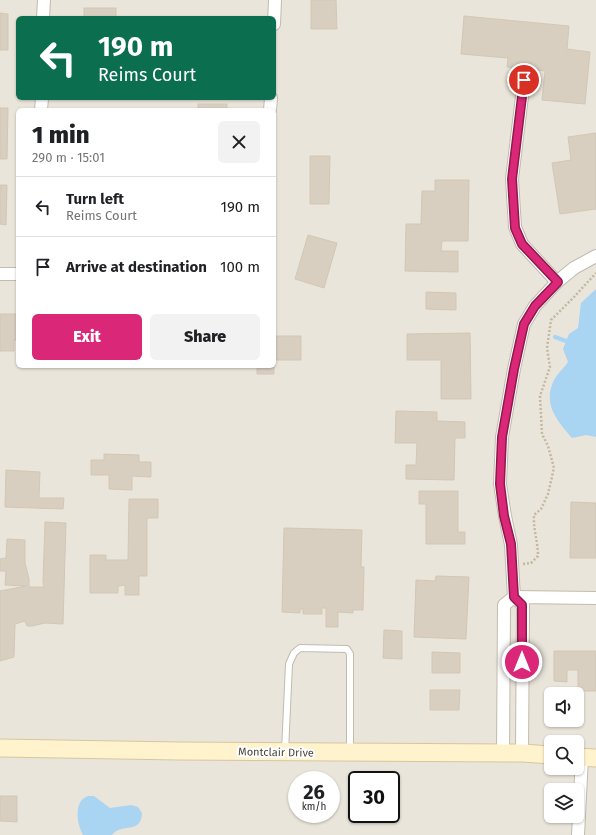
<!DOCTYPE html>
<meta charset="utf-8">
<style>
:root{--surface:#fff;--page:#f2f2f2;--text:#202124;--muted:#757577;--line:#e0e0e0;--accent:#db2777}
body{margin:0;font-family:"Fira Sans",sans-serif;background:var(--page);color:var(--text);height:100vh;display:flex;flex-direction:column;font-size:15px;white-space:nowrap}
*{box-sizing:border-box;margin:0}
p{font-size:13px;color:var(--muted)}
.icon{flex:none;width:22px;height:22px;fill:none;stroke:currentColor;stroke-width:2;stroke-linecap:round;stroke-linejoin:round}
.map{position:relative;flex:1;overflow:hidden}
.side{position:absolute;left:16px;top:108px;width:260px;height:260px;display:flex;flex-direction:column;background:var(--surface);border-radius:6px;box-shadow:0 1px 3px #0004}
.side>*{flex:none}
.hud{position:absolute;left:16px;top:16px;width:260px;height:84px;border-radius:6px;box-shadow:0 1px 3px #0004;background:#0b6e4f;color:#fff;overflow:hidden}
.controls{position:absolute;left:544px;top:687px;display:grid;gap:8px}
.controls a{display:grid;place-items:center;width:40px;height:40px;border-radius:6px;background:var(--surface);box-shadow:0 1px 3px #0004;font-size:20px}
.speed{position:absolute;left:288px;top:771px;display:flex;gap:8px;font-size:20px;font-weight:700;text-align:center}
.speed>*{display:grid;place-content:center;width:52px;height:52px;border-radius:50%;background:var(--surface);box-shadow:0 1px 3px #0004;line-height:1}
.speed small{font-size:10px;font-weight:400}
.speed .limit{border:2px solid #111;border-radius:6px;background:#fff;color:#111}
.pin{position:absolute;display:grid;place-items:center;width:34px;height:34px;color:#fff;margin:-17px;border:2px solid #fff;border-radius:50%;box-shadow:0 1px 4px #0007}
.me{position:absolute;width:44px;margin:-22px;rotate:0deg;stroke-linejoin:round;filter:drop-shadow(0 0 3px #0008)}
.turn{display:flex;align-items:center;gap:14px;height:84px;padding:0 16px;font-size:18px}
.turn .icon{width:52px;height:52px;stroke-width:2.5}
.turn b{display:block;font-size:28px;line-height:34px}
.round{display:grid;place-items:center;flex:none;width:42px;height:42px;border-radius:6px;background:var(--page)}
.head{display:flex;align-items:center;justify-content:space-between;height:68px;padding:0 16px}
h1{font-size:24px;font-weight:800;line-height:30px}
.action{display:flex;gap:8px;margin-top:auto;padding:8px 16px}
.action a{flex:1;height:46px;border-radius:6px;background:var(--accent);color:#fff;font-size:16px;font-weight:800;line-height:46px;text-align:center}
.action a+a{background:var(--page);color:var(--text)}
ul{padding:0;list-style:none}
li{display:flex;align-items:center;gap:12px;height:60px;padding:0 16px;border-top:1px solid var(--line)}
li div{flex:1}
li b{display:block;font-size:15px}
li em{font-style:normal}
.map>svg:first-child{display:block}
</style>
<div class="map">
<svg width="596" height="835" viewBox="0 0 596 835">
<rect width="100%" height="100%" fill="#f6f3ec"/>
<path fill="#eae5da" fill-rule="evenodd" d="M0,0H596V835H0ZM18,18H274V98H18ZM18,110H274V366H18ZM551,694H577V720H551ZM551,742H577V768H551ZM297,780H331V814H297ZM357,780H391V814H357ZM551,790H577V816H551Z"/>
<g fill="#a9d4f2">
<path d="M596,289V437L586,435L572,438C559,423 544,406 552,385C554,377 563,369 568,362L563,349L569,334L578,328L581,303Z"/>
<path d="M88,796H94L110,808L131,805L138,807L142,813C141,835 122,822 112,835H83C77,824 73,801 88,796Z"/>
</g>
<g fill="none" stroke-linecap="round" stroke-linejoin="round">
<polyline stroke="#a9d4f2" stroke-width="4" points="555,337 566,341 572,340"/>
</g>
<g fill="#d8cfc1" stroke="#d3c7b4">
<polygon points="311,0 336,0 337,29 311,29"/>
<rect x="84" y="8" width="32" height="10"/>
<polygon points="0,13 8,14 8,50 0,50"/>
<polygon points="464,16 569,26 567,49 590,52 585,104 542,100 545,71 507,67 508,58 461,54"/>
<rect x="198" y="104" width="29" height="6"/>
<polygon points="0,108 8,108 7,159 0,159"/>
<polygon points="596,133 596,209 560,214 552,163 571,160 568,137"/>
<polygon points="310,156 330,156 329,204 310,204"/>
<polygon points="435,180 469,180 468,241 442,241 441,251 458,251 458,272 405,271 406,224 421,224 422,191 435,191"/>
<polygon points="0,185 7,185 6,225 0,224"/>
<polygon points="308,235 337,243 324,288 295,279"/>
<polygon points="426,292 456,293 456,310 426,309"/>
<polygon points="0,314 18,314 18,340 14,340 14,351 0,351"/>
<polygon points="470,333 471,399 441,399 441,360 407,360 407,334"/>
<polygon points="274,336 301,336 301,360 274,360 274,374 257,374 257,366 274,366"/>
<polygon points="396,411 437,412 437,421 465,422 465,438 455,438 454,480 406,479 406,465 416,465 417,443 395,443"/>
<polygon points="104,454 139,455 139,462 151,462 151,477 132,476 132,490 109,489 109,475 91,475 91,460 104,460"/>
<polygon points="6,470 40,472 39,498 64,498 63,509 5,507"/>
<polygon points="419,491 458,491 458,532 465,532 465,544 426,544 426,504 419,504"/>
<polygon points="129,499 158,499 158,518 147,518 147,576 139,576 139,595 125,595 125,585 118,586 118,593 90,593 90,555 106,555 106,560 128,560"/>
<polygon points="571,502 596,503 596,558 570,558"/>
<polygon points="45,522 66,523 63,624 45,623 32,626 27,626 25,621 15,624 14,657 0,661 0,591 26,586 5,585 6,571 0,571 0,559 6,558 7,539 25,540 25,563 29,579 29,587 44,587 43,581"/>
<polygon points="284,528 362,530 361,567 364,567 363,610 353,610 353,613 338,612 338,627 326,627 326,608 322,608 322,614 303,614 303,609 300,609 300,613 282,612"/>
<polygon points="436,576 469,577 466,639 414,637 416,580 435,581"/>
<polygon points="384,630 402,631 402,659 383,658"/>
<polygon points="554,651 596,651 596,691 578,691 578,670 567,670 567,682 554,681"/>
<polygon points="432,652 460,653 460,673 432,673"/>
<polygon points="430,690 460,690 459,710 430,710"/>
<polygon points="0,796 17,796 17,822 0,821"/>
</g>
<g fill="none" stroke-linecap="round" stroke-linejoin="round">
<defs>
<polyline id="lane" points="285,751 289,664 294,653 300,648 347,649 350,654 350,751"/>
<g id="street">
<polyline points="43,18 44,0"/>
<polyline points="274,24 275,0"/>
<polyline points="524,80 512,179 515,227 522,244 557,282"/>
<polyline points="41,110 42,98"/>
<polyline points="270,110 271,98"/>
<polyline points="0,274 18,274"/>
<polyline points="503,753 504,605 514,597 596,598"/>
<polyline points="522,753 523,605 514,597 511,545 505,516 500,484 502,437 514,369 524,324 535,306 557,282 574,268 596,256"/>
<polyline points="578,835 582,757"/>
</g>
<g id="secondary">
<polyline points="0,748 179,751 522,753 551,755"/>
<polyline points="577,757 596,758"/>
</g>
</defs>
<use href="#lane" stroke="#c2bbae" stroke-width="8"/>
<use href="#street" stroke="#c2bbae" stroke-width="14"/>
<use href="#secondary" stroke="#d6c79b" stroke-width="19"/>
<path stroke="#c4b79f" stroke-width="2.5" stroke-dasharray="2 2" stroke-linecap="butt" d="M523,564L531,563L538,556C538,542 533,529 534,515L541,509L548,494L554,468L548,446L542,434L540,396L550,367L547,348L551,320L574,297L596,273"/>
<use href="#lane" stroke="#fff" stroke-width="6"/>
<use href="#street" stroke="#fff" stroke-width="12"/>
<use href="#secondary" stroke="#fff3cd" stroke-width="17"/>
</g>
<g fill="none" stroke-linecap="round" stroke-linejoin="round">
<defs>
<polyline id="route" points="522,662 522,605 514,597 511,544 504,516 500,484 502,437 514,369 524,324 535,306 558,282 522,244 515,228 512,179 524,80"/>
</defs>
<use href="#route" stroke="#8e194d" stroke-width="10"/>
<use href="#route" stroke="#db2777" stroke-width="7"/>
</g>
<g text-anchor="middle" stroke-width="4" stroke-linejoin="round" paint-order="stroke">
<g font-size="11" fill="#4b4439" stroke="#fff">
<text transform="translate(276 752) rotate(1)" y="4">Montclair Drive</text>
</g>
</g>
</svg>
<div class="controls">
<a><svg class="icon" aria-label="sound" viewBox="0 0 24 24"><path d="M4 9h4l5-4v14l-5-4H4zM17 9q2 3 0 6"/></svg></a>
<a><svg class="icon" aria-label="search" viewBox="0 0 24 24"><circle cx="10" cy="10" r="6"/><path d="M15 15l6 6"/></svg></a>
<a><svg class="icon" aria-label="layers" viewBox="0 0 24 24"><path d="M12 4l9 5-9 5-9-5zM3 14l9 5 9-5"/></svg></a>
</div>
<div class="speed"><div>26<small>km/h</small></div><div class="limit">30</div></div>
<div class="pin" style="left:524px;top:80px;background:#d93025"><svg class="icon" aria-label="arrive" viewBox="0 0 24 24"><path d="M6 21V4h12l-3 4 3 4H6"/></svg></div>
<svg class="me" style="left:522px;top:662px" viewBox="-20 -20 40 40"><circle r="17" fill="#db2777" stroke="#fff" stroke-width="3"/><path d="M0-11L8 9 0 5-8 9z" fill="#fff"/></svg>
<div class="hud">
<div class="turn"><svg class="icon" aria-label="left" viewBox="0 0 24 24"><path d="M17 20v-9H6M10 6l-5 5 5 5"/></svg><div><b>190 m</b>Reims Court</div></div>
</div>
<section class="side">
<div class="head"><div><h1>1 min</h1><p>290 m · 15:01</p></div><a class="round"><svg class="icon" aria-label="close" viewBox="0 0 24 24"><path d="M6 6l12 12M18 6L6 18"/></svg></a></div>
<ul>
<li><svg class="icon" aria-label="left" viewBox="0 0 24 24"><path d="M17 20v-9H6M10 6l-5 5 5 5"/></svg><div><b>Turn left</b><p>Reims Court</p></div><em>190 m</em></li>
<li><svg class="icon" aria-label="arrive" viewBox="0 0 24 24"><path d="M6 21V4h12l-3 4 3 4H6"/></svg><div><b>Arrive at destination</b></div><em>100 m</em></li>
</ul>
<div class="action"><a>Exit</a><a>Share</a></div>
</section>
</div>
